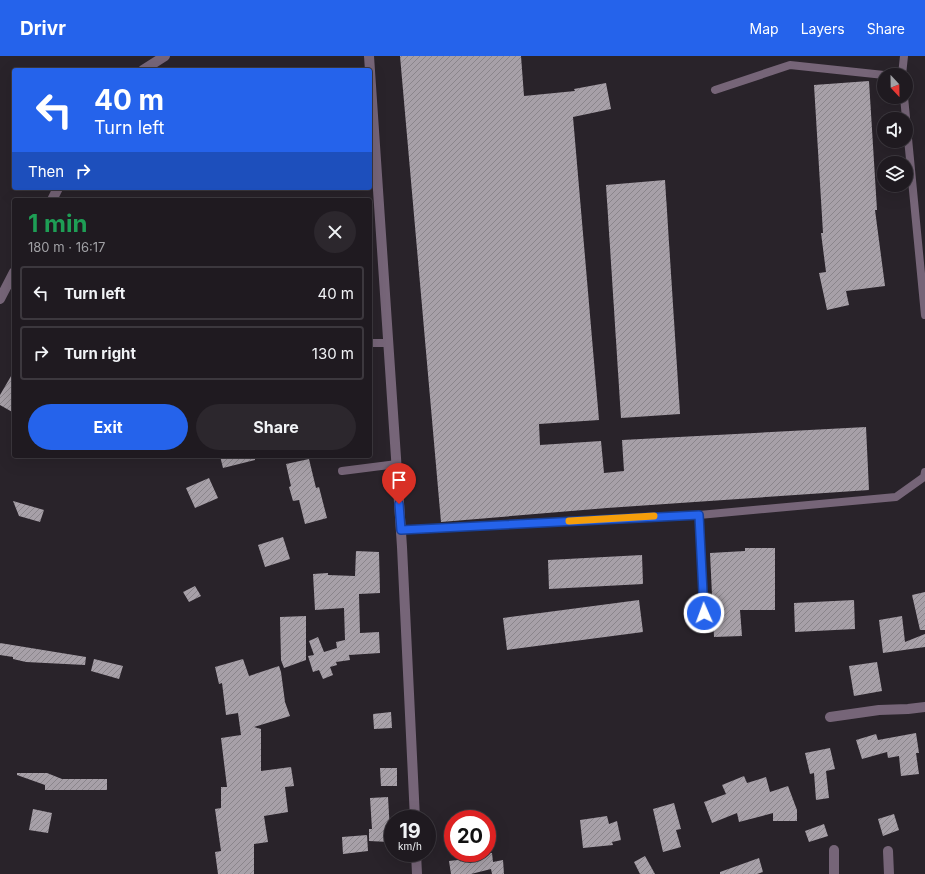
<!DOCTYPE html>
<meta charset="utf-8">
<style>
:root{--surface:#1f1a20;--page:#2c272d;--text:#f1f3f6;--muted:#a1a1a5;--line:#3c383e;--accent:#2563eb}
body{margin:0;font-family:Inter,sans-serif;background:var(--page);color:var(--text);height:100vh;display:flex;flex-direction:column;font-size:15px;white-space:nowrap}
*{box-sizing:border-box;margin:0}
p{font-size:13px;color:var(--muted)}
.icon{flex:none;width:22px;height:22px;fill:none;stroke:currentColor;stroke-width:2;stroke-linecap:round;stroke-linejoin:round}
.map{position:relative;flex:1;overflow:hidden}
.panel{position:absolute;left:12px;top:142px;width:360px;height:260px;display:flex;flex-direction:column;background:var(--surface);border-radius:4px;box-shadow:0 4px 16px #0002,0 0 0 1px var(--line)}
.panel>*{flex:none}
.top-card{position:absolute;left:12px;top:12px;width:360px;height:122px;border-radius:4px;box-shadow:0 4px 16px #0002,0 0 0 1px var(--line);background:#2563eb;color:#fff;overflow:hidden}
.needle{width:26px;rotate:158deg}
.controls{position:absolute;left:877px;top:12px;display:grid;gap:8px}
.controls a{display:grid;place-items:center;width:36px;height:36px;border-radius:50%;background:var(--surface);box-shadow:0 4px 16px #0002,0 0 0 1px var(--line);font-size:20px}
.speed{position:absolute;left:384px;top:754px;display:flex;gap:8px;font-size:20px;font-weight:700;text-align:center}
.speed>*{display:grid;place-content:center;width:52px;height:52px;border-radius:50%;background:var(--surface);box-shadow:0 4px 16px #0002,0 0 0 1px var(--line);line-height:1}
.speed small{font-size:10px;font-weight:400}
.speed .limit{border:6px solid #d22;background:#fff;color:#111}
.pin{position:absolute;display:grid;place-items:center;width:34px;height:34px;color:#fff;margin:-41px -17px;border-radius:50% 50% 50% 0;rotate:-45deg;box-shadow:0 0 4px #0007}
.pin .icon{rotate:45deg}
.me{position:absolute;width:44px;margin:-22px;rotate:358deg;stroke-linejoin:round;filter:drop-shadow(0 0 3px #0008)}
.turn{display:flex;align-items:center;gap:14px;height:84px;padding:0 16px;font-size:18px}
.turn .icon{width:52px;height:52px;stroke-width:2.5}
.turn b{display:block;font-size:28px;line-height:34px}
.then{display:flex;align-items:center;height:38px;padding:0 16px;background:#0003;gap:8px;font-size:15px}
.round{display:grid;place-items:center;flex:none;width:42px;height:42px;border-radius:21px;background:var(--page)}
.headline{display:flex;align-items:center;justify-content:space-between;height:68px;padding:0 16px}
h1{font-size:24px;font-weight:700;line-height:30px;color:#1e9e55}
.button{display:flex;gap:8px;margin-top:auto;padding:8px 16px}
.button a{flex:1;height:46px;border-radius:24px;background:var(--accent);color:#fff;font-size:16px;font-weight:700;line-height:46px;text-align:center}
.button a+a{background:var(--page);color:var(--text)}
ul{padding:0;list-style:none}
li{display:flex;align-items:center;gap:12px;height:54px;margin:0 8px 6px;padding:0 8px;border:2px solid var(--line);border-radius:4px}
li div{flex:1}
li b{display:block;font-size:15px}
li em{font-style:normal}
header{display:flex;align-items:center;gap:24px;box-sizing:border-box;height:56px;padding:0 20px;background:var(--accent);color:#fff}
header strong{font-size:19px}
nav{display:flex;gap:22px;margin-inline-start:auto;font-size:14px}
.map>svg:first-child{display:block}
</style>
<header>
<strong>Drivr</strong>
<nav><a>Map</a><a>Layers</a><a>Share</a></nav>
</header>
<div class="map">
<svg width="925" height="818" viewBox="0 0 925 818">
<defs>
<pattern id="building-hatch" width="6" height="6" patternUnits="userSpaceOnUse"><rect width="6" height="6" fill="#a7a0a8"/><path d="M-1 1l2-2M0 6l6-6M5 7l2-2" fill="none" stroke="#8a858b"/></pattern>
</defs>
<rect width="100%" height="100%" fill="#29232a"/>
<g fill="url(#building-hatch)">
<polygon points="400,0 521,0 524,40 575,35 574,33 606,27 611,53 573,61 599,364 539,368 540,389 601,385 604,417 624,415 622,384 866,371 869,434 607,452 441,466"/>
<polygon points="869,25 877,154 875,154 885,230 846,235 849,249 827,254 819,217 826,216 821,177 823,177 814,29"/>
<polygon points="665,124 680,358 621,362 606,129"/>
<polygon points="14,315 14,357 0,349 0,339"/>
<polygon points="220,400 255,400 255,404 223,412"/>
<polygon points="309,403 316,432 319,431 327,462 305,468 299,444 293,445 289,431 291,430 286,408"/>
<polygon points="209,422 218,442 195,452 186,432"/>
<polygon points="13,445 44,454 40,466 19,460"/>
<polygon points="283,481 290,503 265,511 258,489"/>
<polygon points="745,492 775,492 775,554 740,554 742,580 714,581 710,497 745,495"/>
<polygon points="356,495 379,496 380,537 359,538 360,577 379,576 380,597 349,599 350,604 336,606 337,609 330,611 333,619 323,623 319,614 313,616 308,600 314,599 309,585 318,581 324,596 337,592 336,586 345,584 344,552 315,554 313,518 328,517 328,519 355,520"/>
<polygon points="642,499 643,528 549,533 548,504"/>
<polygon points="195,530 201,540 189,546 183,536"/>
<polygon points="925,536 925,574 920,574 912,539"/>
<polygon points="639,544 643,576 507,594 503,562"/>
<polygon points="854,544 855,573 795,576 794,547"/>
<polygon points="306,560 306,604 284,612 281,604 280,561"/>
<polygon points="902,560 905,586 925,578 925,591 883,597 879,564"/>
<polygon points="0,587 86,601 85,609 26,606 13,603 13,601 0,599"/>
<polygon points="94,603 123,610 119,623 91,615"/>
<polygon points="243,603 249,620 279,610 281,616 285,646 290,660 254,671 261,673 261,715 291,711 294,730 285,731 288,756 264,760 268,786 254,788 254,818 218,818 215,796 221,795 215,753 221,752 221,731 227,731 221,682 241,679 238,657 226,659 222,627 219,628 215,611"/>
<polygon points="877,606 882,635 854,640 849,610"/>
<polygon points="391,656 392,672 374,673 373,658"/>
<polygon points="916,677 919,697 916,697 919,718 901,720 899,700 888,702 887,696 862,703 856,684 876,678 878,684"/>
<polygon points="830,692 835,713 826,715 829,742 816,744 814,717 810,718 805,697"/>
<polygon points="380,712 397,712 397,730 381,730"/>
<polygon points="17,717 47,717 62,723 107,723 107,734 45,734 45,729 17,719"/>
<polygon points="744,720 747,727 766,721 770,736 788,730 797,754 797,765 773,765 773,757 739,766 737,757 712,767 704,746 726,738 722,729"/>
<polygon points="388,741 390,775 389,786 369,785 369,773 372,773 370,742"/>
<polygon points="674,747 681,773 676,774 681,791 663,796 653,753"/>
<polygon points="33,753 52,757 48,777 29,774"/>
<polygon points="894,758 899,774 883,780 878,763"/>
<polygon points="607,760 609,768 617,765 621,784 612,786 613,789 583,792 580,764"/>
<polygon points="824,768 828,780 809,786 805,775"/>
<polygon points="367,779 368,795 343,798 342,781"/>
<polygon points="465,797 492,797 493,806 503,804 504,818 492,818 491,813 471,818 451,818 449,805 467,803"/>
<polygon points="645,800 655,818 640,818 634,806"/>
<polygon points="759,802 763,816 757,818 720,818 720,816"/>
</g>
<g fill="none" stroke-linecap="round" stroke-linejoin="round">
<g stroke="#766578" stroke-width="8">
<polyline points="902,19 904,0"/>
<polyline points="715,34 790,9 884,19"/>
<polyline points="904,41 925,259"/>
<polyline points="370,287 389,287"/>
<polyline points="342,415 397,408"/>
<polyline points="699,459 896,441 924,421 925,416"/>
<polyline points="401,474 699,459 704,557"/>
</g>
<g stroke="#766578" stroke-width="10">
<polyline points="369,0 402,491 415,763"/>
<polyline points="143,14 165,0"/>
<polyline points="52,144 58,132"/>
<polyline points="0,243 14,216"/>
<polyline points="830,661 879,654 908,653 925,651"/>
<polyline points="834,794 834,818"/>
<polyline points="888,795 889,818"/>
<polyline points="416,797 417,818"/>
</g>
</g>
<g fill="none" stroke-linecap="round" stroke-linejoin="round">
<defs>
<polyline id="route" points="399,448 401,474 699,459 704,557"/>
</defs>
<use href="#route" stroke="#184099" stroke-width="10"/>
<use href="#route" stroke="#2563eb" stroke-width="7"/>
<polyline stroke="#f59e0b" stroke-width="7" points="569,465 654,460"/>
</g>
</svg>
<div class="controls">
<a><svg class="needle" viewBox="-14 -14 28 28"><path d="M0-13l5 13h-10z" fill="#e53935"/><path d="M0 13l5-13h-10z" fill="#a1a1a5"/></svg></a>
<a><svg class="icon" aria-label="sound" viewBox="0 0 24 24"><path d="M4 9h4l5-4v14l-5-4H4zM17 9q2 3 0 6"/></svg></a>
<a><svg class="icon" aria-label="layers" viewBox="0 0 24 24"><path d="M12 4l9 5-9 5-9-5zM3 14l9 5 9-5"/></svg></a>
</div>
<div class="speed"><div>19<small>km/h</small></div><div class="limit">20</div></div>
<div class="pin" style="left:399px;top:448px;background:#d93025"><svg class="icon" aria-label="arrive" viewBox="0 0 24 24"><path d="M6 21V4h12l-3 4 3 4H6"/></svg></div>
<svg class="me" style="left:704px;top:557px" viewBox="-20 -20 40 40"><circle r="17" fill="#2563eb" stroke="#fff" stroke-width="3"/><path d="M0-11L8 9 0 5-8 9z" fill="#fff"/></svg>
<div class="top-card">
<div class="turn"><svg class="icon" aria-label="left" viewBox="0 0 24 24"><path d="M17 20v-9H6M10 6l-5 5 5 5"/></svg><div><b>40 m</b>Turn left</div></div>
<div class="then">Then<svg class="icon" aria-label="right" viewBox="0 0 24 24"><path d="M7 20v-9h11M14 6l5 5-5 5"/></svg></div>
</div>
<section class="panel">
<div class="headline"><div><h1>1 min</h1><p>180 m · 16:17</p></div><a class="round"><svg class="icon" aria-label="close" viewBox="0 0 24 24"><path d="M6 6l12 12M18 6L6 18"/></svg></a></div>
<ul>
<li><svg class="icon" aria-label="left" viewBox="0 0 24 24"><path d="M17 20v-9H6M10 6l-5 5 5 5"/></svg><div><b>Turn left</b></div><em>40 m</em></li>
<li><svg class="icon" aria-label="right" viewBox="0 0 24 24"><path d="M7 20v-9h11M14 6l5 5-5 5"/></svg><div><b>Turn right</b></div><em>130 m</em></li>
</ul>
<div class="button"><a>Exit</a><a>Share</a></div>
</section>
</div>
